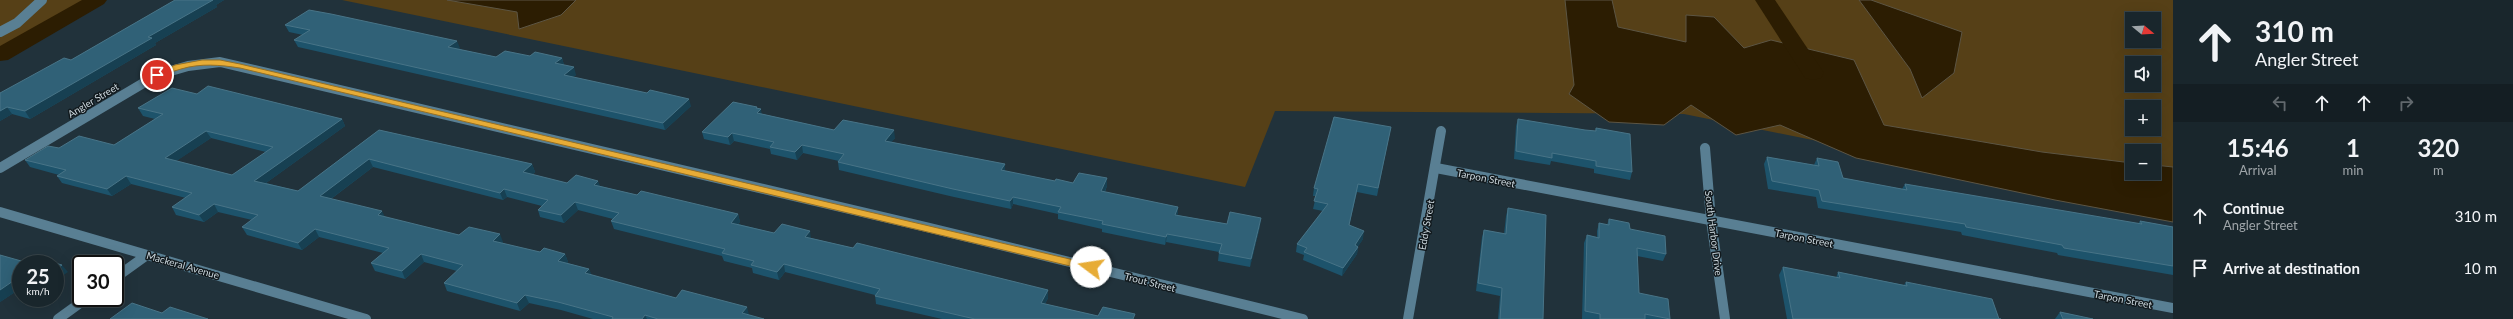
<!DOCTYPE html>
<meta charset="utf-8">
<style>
:root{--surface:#19262c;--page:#222e34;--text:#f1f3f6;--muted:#9fa5a9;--line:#374348}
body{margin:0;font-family:Lato,sans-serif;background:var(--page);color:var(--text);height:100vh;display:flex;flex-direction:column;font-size:15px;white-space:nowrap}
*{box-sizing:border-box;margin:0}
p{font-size:13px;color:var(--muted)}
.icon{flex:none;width:22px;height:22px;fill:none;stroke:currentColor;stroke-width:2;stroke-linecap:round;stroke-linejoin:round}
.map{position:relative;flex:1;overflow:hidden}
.panel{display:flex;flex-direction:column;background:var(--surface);width:340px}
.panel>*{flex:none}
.top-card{background:#19262c;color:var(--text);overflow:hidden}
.needle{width:26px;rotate:108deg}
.controls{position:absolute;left:2125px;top:12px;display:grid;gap:8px}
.controls a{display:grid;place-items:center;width:36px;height:36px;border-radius:0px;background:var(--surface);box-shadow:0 4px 16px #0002,0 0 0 1px var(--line);font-size:20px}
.speed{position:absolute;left:12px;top:255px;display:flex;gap:8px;font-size:20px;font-weight:700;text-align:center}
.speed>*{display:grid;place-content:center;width:52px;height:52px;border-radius:50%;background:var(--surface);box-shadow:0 4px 16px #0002,0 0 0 1px var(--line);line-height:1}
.speed small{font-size:10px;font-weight:400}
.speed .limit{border:2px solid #111;border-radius:6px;background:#fff;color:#111}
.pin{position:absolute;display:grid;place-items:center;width:34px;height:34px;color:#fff;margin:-17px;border:2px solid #fff;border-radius:50%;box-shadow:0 1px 4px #0007}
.me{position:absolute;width:44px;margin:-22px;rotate:284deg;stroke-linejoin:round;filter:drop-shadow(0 0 3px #0008)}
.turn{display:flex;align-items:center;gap:14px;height:84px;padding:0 16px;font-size:18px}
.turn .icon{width:52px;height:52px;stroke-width:2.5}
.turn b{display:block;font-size:28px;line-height:34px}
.lanes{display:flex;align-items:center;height:38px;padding:0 16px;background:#0003;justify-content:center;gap:20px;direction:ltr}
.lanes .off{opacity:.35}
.eta{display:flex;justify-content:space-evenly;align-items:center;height:68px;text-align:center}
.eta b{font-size:24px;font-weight:700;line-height:28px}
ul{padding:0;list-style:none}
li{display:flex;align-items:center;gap:12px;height:52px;padding:0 16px}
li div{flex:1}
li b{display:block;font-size:15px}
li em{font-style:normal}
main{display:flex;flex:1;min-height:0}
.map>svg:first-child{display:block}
</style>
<main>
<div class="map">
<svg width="2173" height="319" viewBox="0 0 2173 319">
<rect width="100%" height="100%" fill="#21323b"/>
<g fill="#564017" fill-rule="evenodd">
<polygon points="0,0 89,0 0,47"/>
<path d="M342,0H2173V213L1684,114L1275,111L1245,187ZM2132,19H2154V41H2132ZM2132,63H2154V85H2132ZM2132,107H2154V129H2132ZM2132,151H2154V173H2132Z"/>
</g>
<g fill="#2c1d02" stroke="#5c5544">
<polygon points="447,0 576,0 561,15 519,29 517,12"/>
<polygon points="1565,0 1612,0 1618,27 1686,42 1686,15 1714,17 1744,48 1771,40 1854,60 1884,125 2042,152 2132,163 2132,173 2154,173 2154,165 2173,167 2173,222 2055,200 1856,158 1780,125 1736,135 1691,105 1664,125 1609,122 1569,94 1574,85"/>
<polygon points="1859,0 1871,0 1962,32 1954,73 1922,98 1910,69"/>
</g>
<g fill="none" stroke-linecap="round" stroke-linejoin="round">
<g fill="#2c1d02" fill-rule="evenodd">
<polygon points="82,0 107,0 104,4 8,60 0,61 0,46"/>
<polygon points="1755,0 1775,0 1824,73 1821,78 1813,80 1805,78"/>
</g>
<g stroke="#597f93" stroke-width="10">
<polyline points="0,32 17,23 42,0"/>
<polyline points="1705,148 1711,220 1725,319"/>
<polyline points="0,168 157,75 188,66 220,62 926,227 1303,319"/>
<polyline points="1436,168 2173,308"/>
<polyline points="0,212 366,319"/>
<polyline points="115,278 147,255"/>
<polyline points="58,319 87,298"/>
<polyline points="1408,319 1441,131"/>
</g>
</g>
<g fill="#1d536b" fill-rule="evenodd">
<polygon points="175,0 224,0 216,5 217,7 155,43 156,45 30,119 12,114 0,121 0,93 71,60"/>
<polygon points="285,25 460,48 458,49 496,57 530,56 562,58 564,65 576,75 573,77 691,106 665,130 298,47 294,40 303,35 289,32"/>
<path d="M197,94L342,119L345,126L266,183L298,191L379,130L532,164L535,172L532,175L567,183L600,186L637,195L738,214L740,222L738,224L774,233L811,238L853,248L1048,290V298L1045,304L1098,316L1135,319H942L876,304L875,295L785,272L779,280L753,273L752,268L724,261L722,256L614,229L611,221L613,219L578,210L564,223L540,217L538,210L542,206L507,197L503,200L373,167L331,199L385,217L459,235L503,242L502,243L540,252L565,254L568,262L567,263L589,269L591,275L676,298L764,319H593L561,310L529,303L520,311L447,291L444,283L457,271L424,262L405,279L375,271L371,263L383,253L319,237L302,250L247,235L242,227L252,220L218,212L204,222L176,215L172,207L186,198L131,184L112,196L62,183L57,176L59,175L30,167L25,160L59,148L114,145L155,119L143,116L138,108ZM211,138L266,152L232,175L176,161Z"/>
<polygon points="757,107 758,109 762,114 834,130 895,138 891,142 1005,164 1005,171 1055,181 1073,183 1107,178 1107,186 1105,192 1178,207 1177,215 1227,224 1260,226 1250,267 1218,261 1219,252 1166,242 1165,245 1102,232 1102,229 1058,219 1058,214 1013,204 1011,209 954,197 839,170 838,162 839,161 803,153 797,160 771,154 770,149 734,141 730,145 704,139 702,132"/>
<polygon points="1518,119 1585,130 1595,131 1596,128 1632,172 1630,180 1594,173 1594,169 1551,161 1550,165 1514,159 1516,126"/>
<polygon points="1391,127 1377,196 1357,192 1349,226 1363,239 1358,246 1357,254 1342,276 1303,260 1304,255 1296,252 1297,244 1323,211 1313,209 1316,196 1313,196 1314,188"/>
<polygon points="1767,157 1814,165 1817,158 1843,178 1902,189 1905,184 2138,224 2140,221 2173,227 2173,275 2058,255 2057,253 1962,235 1961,232 1818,208 1816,197 1768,189 1764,164"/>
<polygon points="1508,208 1543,319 1498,319 1500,296 1476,291 1482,237 1484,230 1504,234 1506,216"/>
<polygon points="1609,219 1630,229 1666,254 1663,261 1637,256 1639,293 1670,319 1582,319 1584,243 1587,235 1597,237 1597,231 1599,223 1607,225"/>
<polygon points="21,264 21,288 0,302"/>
<polygon points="1783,267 1836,278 1838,272 1904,285 1906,282 2001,319 1787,319 1779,275"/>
<polygon points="2060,312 2093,319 2055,319"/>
</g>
<g fill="#174052">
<polygon points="210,0 224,0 216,5 217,7 155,43 156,45 30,119 25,111"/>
<polygon points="457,41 460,48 451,54 448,47"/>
<polygon points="562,58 564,65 555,63"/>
<polygon points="574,67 576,75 566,82 564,75"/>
<polygon points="689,99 691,106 665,130 663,123"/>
<polygon points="7,107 12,114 0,121 0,111"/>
<polygon points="757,107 758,112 761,109 762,117 759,121 756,108"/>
<polygon points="342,119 345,126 259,188 254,181"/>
<polygon points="894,130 895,138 886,149 885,141"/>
<polygon points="206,131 211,138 169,166 165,158"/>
<polygon points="732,133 734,141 730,145 728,137"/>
<polygon points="802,145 803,153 797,160 795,152"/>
<polygon points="369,159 373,167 324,204 320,196"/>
<polygon points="532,164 535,172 526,180 523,172"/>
<polygon points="1005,164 1005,172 1001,170"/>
<polygon points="126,176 131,184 112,196 107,189"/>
<polygon points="1107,178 1107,186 1101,199 1101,191"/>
<polygon points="598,181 601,188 594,185"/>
<polygon points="504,189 507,197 503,200 500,193"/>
<polygon points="1013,197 1013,204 1011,209 1010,201"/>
<polygon points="575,202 578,210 564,223 561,215"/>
<polygon points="214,204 218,212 204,222 199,215"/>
<polygon points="1178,207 1178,214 1174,222 1175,215"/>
<polygon points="382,211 386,219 378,215"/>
<polygon points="738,214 740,222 732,230 731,223"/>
<polygon points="1261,218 1260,226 1250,267 1251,259"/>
<polygon points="315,229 319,237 302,250 298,243"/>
<polygon points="810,231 811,239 805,237"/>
<polygon points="1364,231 1363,239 1354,253 1355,245"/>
<polygon points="500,234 503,242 497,249 493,241"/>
<polygon points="1167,234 1166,242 1165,245 1166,237"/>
<polygon points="1358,247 1357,254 1342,276 1343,268"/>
<polygon points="421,254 424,262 405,279 402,271"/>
<polygon points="565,254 568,262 561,269 558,261"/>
<polygon points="784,264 785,272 779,280 777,272"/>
<polygon points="62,265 68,272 55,281 55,270"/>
<polygon points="589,269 592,276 585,273"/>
<polygon points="16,279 21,286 21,288 0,302 0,290"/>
<polygon points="1048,290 1048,298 1041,311 1041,303"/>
<polygon points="525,295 529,303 520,311 517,303"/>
<polygon points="747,307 749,315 742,313"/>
<polygon points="645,315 647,319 642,319"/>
</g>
<g fill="#306177" stroke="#487487" fill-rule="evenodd">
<polygon points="175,0 213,0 148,37 152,38 25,111 7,107 0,111 0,93 64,58 71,60"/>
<polygon points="309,10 331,14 457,41 448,47 496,57 505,51 530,56 535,52 562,58 555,63 574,67 564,75 647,93 650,90 689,99 663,123 294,40 310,30 285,25"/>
<path d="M208,86L342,119L254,181L298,191L379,130L532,164L523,172L567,183L576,175L598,181L594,185L637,195L641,191L738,214L731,223L774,233L782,224L810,231L805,237L853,248L857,243L1048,290L1041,303L1098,316L1103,307L1135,314L1133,319H975L875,296L880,289L784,264L777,272L751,265L754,261L722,253L725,249L611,221L619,213L575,202L561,215L538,210L548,200L504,189L500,193L369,159L320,196L382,211L378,215L459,235L469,227L500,234L493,241L540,252L544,248L565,254L558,261L589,269L585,273L676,298L682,290L747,307L742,313L764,319H658L645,315L642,319H612L613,317L558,302L525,295L517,303L444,283L463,265L421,254L402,271L371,263L389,248L315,229L298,243L242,227L258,215L214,204L199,215L172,207L192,193L126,176L107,189L57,176L66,170L25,160L48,146L59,148L79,136L114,145L163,114L138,108L172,88L197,94ZM206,131L273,147L232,175L165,158Z"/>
<polygon points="733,102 757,107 756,108 761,109 757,113 834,130 843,120 894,130 885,141 1005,164 1001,170 1055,181 1056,179 1073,183 1079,173 1107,178 1101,191 1178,207 1175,215 1227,224 1230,212 1261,218 1251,259 1219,253 1222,244 1167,234 1166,237 1102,224 1103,221 1058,212 1061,207 1013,197 1010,201 953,189 838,162 844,154 802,145 795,152 770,147 774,142 732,133 728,137 702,132"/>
<polygon points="1334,117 1391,127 1378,188 1358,184 1349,225 1364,231 1355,245 1358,247 1343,268 1304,252 1307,248 1297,244 1328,204 1314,201 1318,189 1314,188"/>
<polygon points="1518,119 1585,130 1596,131 1596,128 1630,134 1632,172 1596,166 1596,161 1552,153 1552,158 1516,151"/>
<polygon points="1767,157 1819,166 1817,158 1838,162 1843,178 1907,190 1905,184 2142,224 2140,221 2173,227 2173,266 2064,248 2062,245 1966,227 1965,224 1822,201 1819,190 1772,181"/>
<polygon points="1508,208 1546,215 1543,319 1500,319 1502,288 1478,283 1484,230 1506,234"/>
<polygon points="1609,219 1629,223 1630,229 1665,236 1666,254 1637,248 1639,293 1668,299 1670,319 1645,314 1645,319 1600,319 1600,314 1585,311 1587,235 1599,238 1599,223 1609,225"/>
<polygon points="0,255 32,264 21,264 21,281 16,279 0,290"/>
<polygon points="41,259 62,265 55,270 55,264 33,264"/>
<polygon points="1783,267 1840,278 1838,272 1907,286 1906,282 1992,299 1999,319 2001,319 1793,319"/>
<polygon points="132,303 162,313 170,307 208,319 110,319"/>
<polygon points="2060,312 2093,319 2063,319"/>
</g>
<path fill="#e7ac36" stroke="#967023" d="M202,60H220L240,64L1091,264L1096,267L1091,271L240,68C220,65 201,63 181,69C173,71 165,75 157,77L153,75L175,65Z"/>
<g text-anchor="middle" stroke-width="3" stroke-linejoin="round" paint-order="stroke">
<g font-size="10" fill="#ccd7dd" stroke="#11191d">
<text transform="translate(93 100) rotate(-31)" y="4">Angler Street</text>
<text transform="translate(1486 178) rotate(11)" y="4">Tarpon Street</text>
<text transform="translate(1426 225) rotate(-80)" y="4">Eddy Street</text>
<text transform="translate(1714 233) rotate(83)" y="4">South Harbor Drive</text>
<text transform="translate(1804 238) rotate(11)" y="4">Tarpon Street</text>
<text transform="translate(183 265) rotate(16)" y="4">Mackeral Avenue</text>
<text transform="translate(1150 282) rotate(14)" y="4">Trout Street</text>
<text transform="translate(2123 299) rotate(11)" y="4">Tarpon Street</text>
</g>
</g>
</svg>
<div class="controls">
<a><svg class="needle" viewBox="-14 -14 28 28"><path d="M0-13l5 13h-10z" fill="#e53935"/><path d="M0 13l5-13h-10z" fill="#9fa5a9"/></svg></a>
<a><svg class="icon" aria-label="sound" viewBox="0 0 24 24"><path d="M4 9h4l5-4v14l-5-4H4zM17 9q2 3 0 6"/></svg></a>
<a>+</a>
<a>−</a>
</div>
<div class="speed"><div>25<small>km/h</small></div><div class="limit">30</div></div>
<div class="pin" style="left:157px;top:75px;background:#d93025"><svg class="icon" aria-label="arrive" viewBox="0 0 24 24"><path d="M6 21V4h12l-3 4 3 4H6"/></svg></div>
<svg class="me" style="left:1091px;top:267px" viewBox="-20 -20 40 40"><circle r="19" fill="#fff"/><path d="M0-13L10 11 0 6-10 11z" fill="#e7ac36"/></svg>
</div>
<section class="panel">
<div class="top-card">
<div class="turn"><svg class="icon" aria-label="ahead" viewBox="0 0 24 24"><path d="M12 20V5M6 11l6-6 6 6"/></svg><div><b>310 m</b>Angler Street</div></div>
<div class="lanes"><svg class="icon off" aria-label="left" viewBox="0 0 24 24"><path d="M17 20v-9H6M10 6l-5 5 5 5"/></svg><svg class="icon" aria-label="ahead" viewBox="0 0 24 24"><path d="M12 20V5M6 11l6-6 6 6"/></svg><svg class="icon" aria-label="ahead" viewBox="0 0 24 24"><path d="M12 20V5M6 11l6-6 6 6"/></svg><svg class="icon off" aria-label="right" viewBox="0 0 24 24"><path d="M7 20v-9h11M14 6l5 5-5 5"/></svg></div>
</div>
<div class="eta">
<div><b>15:46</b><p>Arrival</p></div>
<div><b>1</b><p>min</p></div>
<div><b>320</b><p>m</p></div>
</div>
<ul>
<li><svg class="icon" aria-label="ahead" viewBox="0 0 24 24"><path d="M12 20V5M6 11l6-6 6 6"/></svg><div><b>Continue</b><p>Angler Street</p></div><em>310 m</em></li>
<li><svg class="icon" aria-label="arrive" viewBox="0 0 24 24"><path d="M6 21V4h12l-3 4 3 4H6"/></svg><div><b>Arrive at destination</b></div><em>10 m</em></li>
</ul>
</section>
</main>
